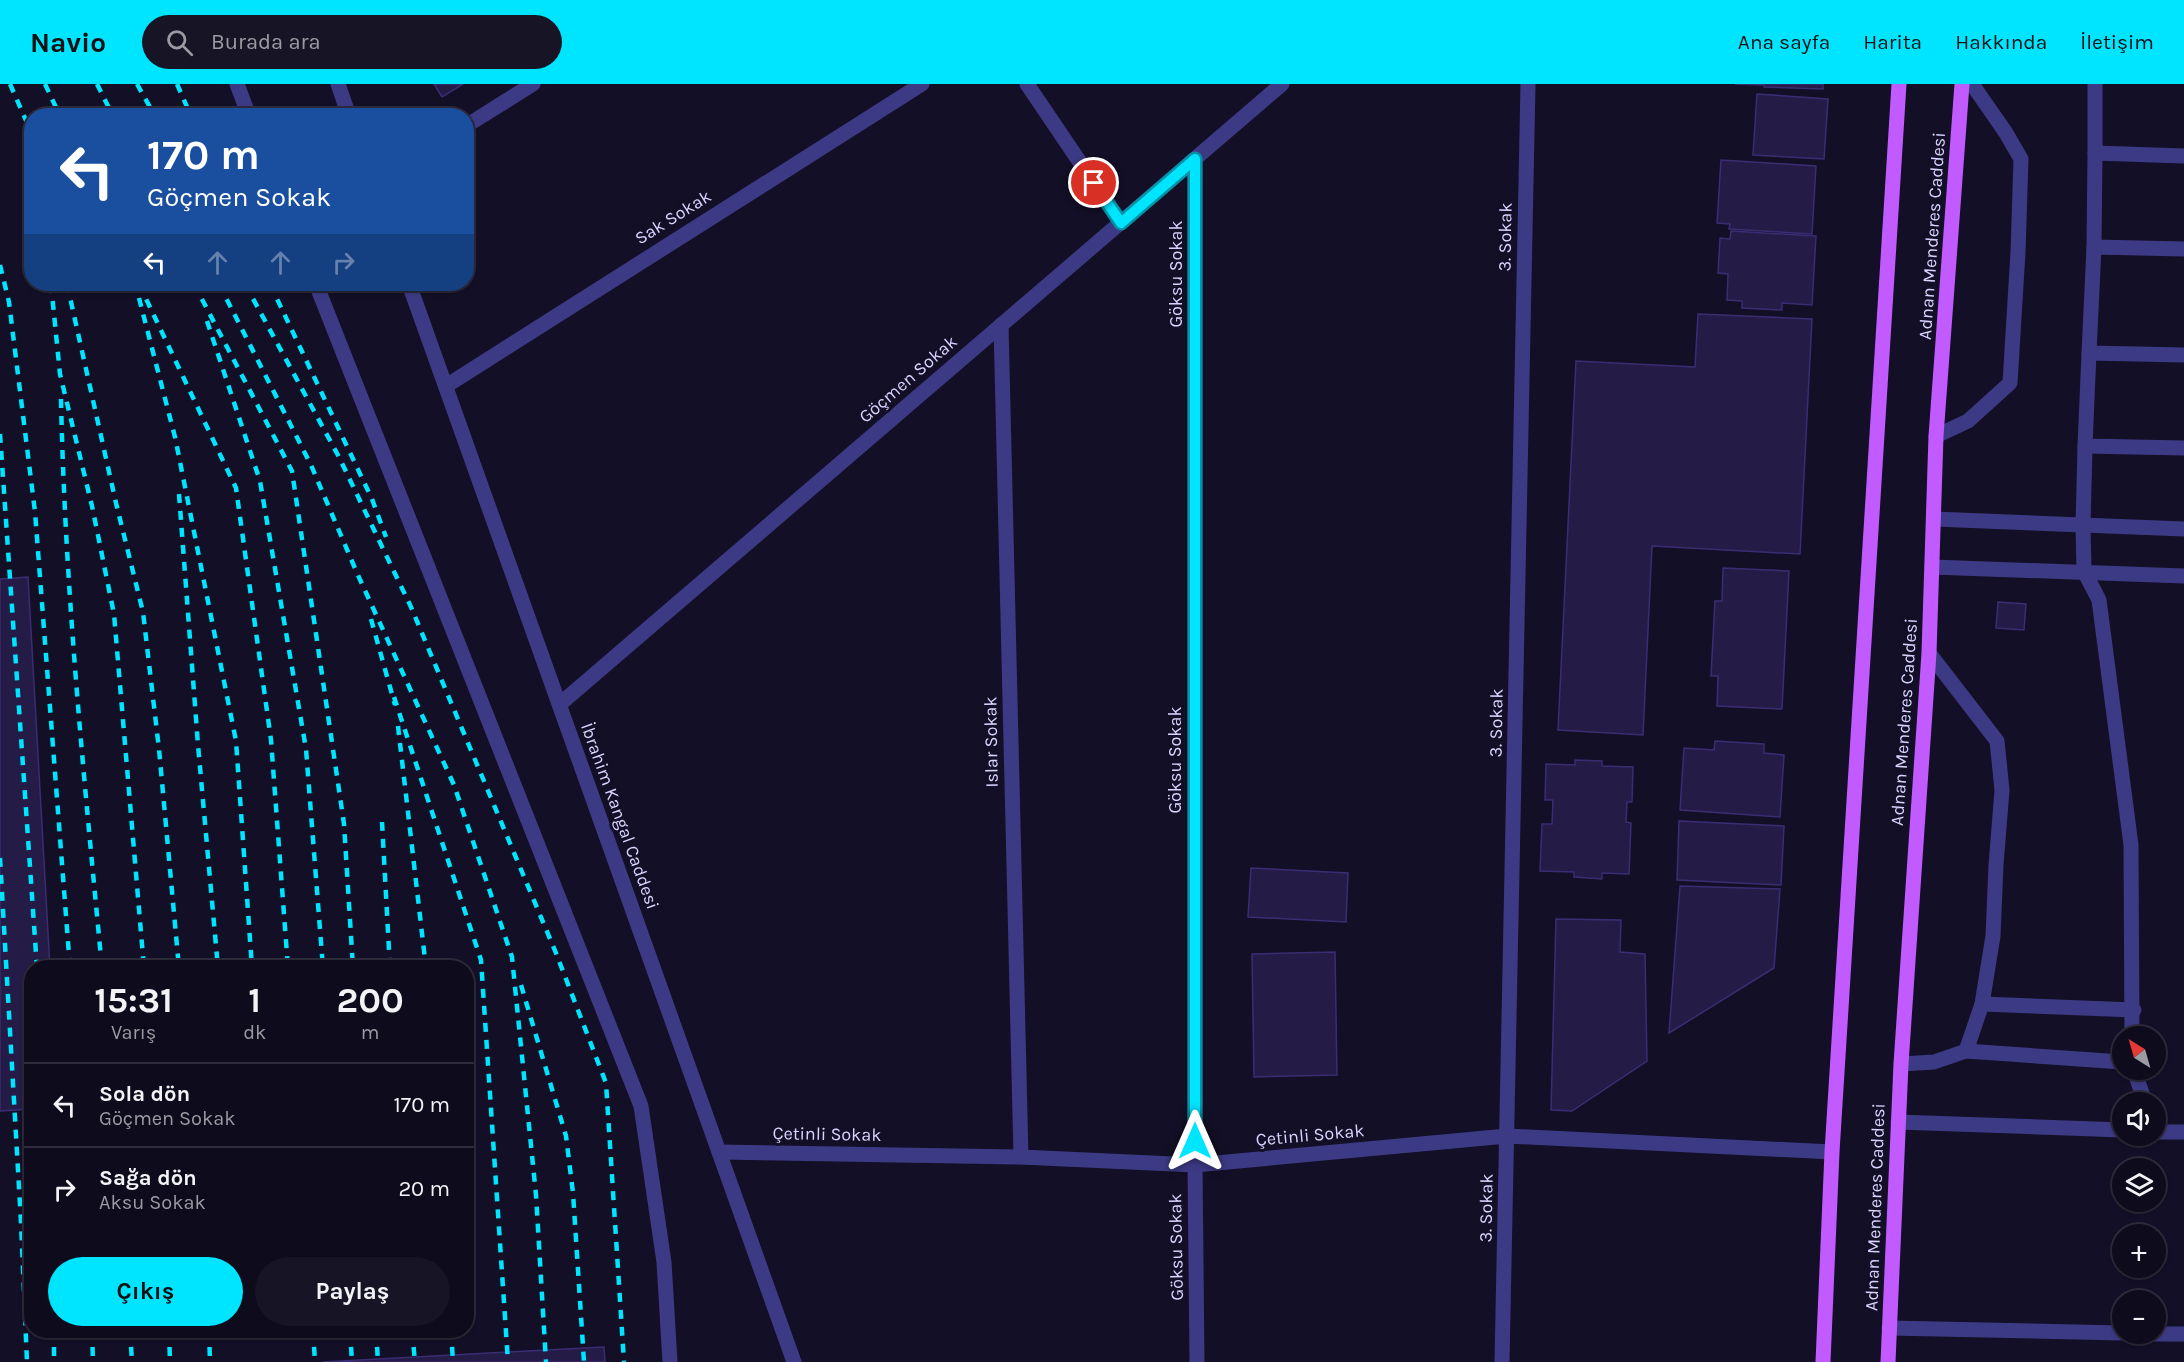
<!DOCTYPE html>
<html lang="tr">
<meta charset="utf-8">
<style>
:root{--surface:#0e0b1c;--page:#171425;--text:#f1f3f6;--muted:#9b9ba3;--line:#2e2b3b;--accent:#00e5ff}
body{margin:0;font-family:Karla,sans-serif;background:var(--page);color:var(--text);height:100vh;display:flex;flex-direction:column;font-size:22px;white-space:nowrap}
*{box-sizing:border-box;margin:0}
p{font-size:20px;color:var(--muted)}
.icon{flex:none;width:33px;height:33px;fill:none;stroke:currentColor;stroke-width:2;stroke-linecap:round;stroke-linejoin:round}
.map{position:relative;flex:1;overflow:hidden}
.drawer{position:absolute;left:24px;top:876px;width:450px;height:378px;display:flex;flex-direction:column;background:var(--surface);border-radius:24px;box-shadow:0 2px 4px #0004,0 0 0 2px var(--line)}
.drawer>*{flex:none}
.guide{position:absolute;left:24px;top:24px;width:450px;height:183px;border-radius:24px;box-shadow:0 2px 4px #0004,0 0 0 2px var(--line);background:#1a4fa0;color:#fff;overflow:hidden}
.needle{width:39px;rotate:323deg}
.tools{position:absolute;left:2112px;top:942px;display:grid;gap:12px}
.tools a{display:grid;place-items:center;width:54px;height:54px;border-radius:50%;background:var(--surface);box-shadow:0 2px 4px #0004,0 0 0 2px var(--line);font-size:30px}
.pin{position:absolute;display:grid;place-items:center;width:51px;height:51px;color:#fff;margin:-26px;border:3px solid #fff;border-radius:50%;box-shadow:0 2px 6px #0007}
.me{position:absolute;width:66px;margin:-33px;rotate:0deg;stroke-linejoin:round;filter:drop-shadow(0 0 4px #0008)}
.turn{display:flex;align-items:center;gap:21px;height:126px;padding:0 24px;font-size:27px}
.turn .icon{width:78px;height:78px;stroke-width:2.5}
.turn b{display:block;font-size:42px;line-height:51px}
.lanes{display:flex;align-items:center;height:57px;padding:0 24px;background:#0003;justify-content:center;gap:30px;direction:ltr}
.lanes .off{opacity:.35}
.eta{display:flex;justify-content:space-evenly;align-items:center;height:102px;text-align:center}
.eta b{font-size:36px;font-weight:700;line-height:42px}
.button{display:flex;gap:12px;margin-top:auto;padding:12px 24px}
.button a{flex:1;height:69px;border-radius:36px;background:var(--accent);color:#111;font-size:24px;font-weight:700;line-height:69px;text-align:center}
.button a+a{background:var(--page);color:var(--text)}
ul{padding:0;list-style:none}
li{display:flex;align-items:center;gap:18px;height:84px;padding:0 24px;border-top:2px solid var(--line)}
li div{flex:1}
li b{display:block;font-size:22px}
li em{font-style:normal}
header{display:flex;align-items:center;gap:36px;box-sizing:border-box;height:84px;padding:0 30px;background:var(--accent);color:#111}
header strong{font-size:28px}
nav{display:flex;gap:33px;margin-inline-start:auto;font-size:21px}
.search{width:420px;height:54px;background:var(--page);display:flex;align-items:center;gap:15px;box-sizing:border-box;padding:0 21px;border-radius:33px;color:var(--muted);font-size:22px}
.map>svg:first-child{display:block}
</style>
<header>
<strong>Navio</strong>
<div class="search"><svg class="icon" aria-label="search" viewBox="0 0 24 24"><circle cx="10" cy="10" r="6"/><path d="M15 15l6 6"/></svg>Burada ara</div>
<nav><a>Ana sayfa</a><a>Harita</a><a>Hakkında</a><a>İletişim</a></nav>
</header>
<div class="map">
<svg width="2184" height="1278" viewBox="0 0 2184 1278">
<rect width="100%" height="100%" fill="#130f26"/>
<g fill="#241b47" stroke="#3b2d73" stroke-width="1.5">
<polygon points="434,0 463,0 442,13"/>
<polygon points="1735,0 1823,0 1823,5 1764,3 1764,1"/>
<polygon points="1757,10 1828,15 1824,75 1753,71"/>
<polygon points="1721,76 1816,82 1812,150 1729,145 1730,140 1717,139"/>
<polygon points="1731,147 1816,152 1812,221 1782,219 1782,226 1742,224 1742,217 1727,216 1728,190 1718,189 1720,154 1730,155"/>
<polygon points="1698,230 1812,235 1800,470 1652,462 1643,651 1558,646 1576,277 1695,283"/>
<polygon points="1723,484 1789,487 1782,625 1717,622 1718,592 1711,592 1715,517 1722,517"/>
<polygon points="28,493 50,884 32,884 32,1025 0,1027 0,495"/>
<polygon points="1998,518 2026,520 2024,546 1996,544"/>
<polygon points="1715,657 1764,660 1764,669 1784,671 1780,733 1680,726 1684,664 1714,666"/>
<polygon points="1575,676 1602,677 1602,682 1633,683 1632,718 1627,718 1626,738 1631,739 1629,790 1602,789 1602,795 1574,793 1574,788 1540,787 1542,740 1552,740 1553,716 1545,716 1546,680 1575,681"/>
<polygon points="1679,737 1784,742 1781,801 1677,796"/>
<polygon points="1251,784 1348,789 1346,838 1248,833"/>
<polygon points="1680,802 1780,805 1774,884 1669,949"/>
<polygon points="1556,835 1621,836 1620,868 1645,870 1647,977 1572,1027 1551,1026"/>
<polygon points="1335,868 1337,991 1254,993 1252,870"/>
<polygon points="604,1263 605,1278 323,1278 508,1268"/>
</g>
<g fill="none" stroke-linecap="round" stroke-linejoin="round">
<g stroke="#3d3a85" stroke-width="15">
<polyline points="237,0 249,32"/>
<polyline points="2095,0 2095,69 2184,72"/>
<polyline points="2095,69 2094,163 2184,165"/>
<polyline points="2094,163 2089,269 2184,271"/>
<polyline points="316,200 641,1022 664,1178 670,1278"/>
<polyline points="2089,269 2085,362 2184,364"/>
<polyline points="1936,352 1968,337 2010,299 2018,168 2021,75 2006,49 1972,0"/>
<polyline points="2085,362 2083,442 2084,487 2099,516 2131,761 2132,952"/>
<polyline points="1934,435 2184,445"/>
<polyline points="1932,483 2184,492"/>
<polyline points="1982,920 2134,926"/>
<polyline points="1966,967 2122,978"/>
<polyline points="1901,980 1934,978 1966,967 1982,920 1993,852 1996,781 2002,706 1997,657 1929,569"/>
<polyline points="2134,986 2145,1018"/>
<polyline points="1898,1038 2122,1046"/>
<polyline points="2156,1048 2184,1048"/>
<polyline points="1889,1244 2122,1249"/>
<polyline points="2155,1250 2184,1250"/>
</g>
<g stroke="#3d3a85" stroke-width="15">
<polyline points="338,0 349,32"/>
<polyline points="1027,0 1121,139"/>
<polyline points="466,42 533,0"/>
<polyline points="1195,75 1195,1081 1197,1278"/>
<polyline points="409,200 794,1278"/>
<polyline points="1001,241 1021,1073"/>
<polyline points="446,302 922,0"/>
<polyline points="560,620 1282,0"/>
<polyline points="719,1068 1021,1073 1195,1081 1507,1052 1832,1068"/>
<polyline points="1502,1278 1528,0"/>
</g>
<g stroke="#c25bff" stroke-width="15">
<polyline points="1823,1278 1832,1068 1899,0"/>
<polyline points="1888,1278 1901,980 1929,569 1936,352 1962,0"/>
</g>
<g stroke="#00e5ff" stroke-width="4.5" stroke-dasharray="9 8" stroke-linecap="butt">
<polyline points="10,0 32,50"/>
<polyline points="45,0 60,32"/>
<polyline points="97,0 113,32"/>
<polyline points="137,0 155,32"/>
<polyline points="177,0 191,32"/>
<polyline points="0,181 9,218 35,428 70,884"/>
<polyline points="51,200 60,290 92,422 114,530 144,884"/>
<polyline points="67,200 116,419 143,528 159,665 179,884"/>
<polyline points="139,200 236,404 271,656 288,884"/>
<polyline points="194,200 292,387 344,740 353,884"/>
<polyline points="219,200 311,381 357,489 454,701 512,873 536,1111 546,1278"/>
<polyline points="245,200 339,373 411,523 556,869 606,999 624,1278"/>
<polyline points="270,200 372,415 386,453"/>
<polyline points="139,214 175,353 236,657 252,884"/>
<polyline points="207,237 260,397 306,665 323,884"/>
<path d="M61,315C65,505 84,694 102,884"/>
<polyline points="0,350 37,884"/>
<polyline points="179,410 198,661 218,884"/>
<polyline points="371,535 395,621"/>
<polyline points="394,613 481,876 508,1278"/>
<polyline points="398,642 426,884"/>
<polyline points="382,738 390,884"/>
<polyline points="0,774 21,1138 27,1278"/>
<polyline points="521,901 566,1052 573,1109 584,1278"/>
<polyline points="54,1246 54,1278"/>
<polyline points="92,1246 93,1278"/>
<polyline points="130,1246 132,1278"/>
<polyline points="169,1246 170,1278"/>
<polyline points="209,1246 210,1278"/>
<polyline points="246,1246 247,1255"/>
<polyline points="313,1246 315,1278"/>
<polyline points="350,1246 352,1278"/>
<polyline points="376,1246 378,1278"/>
<polyline points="412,1246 415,1278"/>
<polyline points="451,1246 453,1278"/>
</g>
</g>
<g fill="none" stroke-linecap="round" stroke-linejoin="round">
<defs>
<polyline id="route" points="1094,99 1121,139 1195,75 1195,1057"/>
</defs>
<use href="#route" stroke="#0095a6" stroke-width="15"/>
<use href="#route" stroke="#00e5ff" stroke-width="10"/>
</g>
<g text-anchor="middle" stroke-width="6" stroke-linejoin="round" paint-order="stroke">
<g font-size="18" fill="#d9d4ff" stroke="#130f26">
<text transform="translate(673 133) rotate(-32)" y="6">Sak Sokak</text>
<text transform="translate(1932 152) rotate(-86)" y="6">Adnan Menderes Caddesi</text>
<text transform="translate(1505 153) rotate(-89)" y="6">3. Sokak</text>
<text transform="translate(1176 190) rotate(-90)" y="6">Göksu Sokak</text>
<text transform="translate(908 295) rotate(-41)" y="6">Göçmen Sokak</text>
<text transform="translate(1904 638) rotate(-86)" y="6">Adnan Menderes Caddesi</text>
<text transform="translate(1496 639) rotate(-89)" y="6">3. Sokak</text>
<text transform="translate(991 658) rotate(-91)" y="6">Islar Sokak</text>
<text transform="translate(1175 676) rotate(-90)" y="6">Göksu Sokak</text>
<text transform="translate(620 732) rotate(70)" y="6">İbrahim Kangal Caddesi</text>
<text transform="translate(827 1050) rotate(1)" y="6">Çetinli Sokak</text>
<text transform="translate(1310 1051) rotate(-5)" y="6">Çetinli Sokak</text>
<text transform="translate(1875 1123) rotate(-88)" y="6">Adnan Menderes Caddesi</text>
<text transform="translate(1486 1124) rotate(-89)" y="6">3. Sokak</text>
<text transform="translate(1176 1163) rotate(-91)" y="6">Göksu Sokak</text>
</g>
</g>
</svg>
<div class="tools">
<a><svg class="needle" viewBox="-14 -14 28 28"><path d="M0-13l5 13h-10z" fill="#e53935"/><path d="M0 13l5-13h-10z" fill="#9b9ba3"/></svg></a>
<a><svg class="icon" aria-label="sound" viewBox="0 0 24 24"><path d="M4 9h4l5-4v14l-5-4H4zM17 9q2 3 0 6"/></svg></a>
<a><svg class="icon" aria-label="layers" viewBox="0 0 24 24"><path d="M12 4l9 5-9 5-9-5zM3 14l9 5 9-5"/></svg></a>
<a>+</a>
<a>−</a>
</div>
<div class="pin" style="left:1094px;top:99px;background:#d93025"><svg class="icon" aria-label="arrive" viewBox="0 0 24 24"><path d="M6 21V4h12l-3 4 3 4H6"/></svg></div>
<svg class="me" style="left:1195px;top:1057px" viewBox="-20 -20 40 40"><path d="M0-17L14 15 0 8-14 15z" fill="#00e5ff" stroke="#fff" stroke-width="4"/></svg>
<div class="guide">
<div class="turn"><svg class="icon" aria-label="left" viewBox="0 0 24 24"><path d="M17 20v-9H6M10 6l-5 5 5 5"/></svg><div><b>170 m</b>Göçmen Sokak</div></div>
<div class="lanes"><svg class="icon" aria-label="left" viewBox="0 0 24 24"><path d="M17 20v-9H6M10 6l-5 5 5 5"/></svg><svg class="icon off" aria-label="ahead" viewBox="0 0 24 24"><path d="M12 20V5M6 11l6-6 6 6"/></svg><svg class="icon off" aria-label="ahead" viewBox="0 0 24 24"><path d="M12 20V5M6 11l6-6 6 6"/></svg><svg class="icon off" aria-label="right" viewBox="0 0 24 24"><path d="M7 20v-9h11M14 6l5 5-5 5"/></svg></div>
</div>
<section class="drawer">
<div class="eta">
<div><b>15:31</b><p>Varış</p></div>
<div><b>1</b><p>dk</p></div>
<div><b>200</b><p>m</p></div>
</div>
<ul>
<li><svg class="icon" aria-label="left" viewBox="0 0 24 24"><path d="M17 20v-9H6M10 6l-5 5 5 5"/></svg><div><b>Sola dön</b><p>Göçmen Sokak</p></div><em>170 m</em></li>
<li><svg class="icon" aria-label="right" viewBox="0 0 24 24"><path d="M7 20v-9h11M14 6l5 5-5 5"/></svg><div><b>Sağa dön</b><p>Aksu Sokak</p></div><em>20 m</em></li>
</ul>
<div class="button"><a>Çıkış</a><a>Paylaş</a></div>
</section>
</div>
